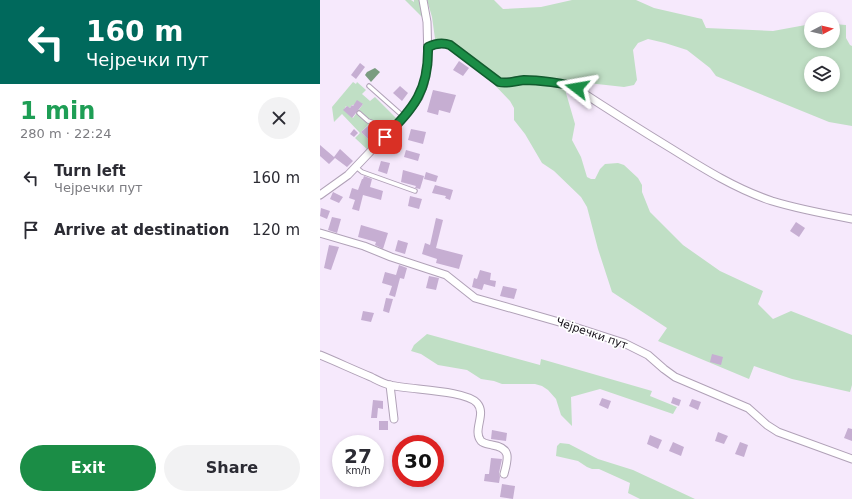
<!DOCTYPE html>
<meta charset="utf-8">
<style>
:root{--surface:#fff;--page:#f2f2f3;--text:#2b2b33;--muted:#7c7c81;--accent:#1b8d46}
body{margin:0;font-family:"DejaVu Sans",sans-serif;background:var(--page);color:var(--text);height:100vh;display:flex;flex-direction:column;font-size:15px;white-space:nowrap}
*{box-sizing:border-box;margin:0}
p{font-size:13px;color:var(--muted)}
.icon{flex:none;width:22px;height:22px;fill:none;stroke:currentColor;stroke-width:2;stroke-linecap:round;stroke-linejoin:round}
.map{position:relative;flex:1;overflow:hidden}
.panel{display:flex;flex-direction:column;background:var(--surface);width:320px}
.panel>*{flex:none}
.top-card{background:#00695c;color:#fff;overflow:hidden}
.needle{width:26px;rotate:83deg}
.controls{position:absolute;left:484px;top:12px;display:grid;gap:8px}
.controls a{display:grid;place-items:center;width:36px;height:36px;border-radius:50%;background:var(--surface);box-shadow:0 2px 6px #0003;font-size:20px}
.speed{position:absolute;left:12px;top:435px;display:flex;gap:8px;font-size:20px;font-weight:700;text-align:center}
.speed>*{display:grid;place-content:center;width:52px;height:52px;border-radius:50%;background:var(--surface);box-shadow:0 2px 6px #0003;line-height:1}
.speed small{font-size:10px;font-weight:400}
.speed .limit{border:6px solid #d22;background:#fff;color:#111}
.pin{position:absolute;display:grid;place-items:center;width:34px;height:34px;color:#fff;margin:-17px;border-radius:8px;box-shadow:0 2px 6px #0006}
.me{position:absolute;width:44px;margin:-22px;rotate:284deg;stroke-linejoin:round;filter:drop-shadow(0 0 3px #0008)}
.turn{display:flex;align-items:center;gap:14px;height:84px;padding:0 20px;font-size:18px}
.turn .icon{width:52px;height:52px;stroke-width:2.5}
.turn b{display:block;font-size:28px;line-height:34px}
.round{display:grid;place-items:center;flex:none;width:42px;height:42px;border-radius:21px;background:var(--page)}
.overview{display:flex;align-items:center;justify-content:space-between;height:68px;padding:0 20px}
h1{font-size:24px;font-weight:600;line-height:30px;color:#1e9e55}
.button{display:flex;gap:8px;margin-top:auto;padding:8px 20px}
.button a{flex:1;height:46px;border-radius:24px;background:var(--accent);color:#fff;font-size:16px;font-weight:600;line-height:46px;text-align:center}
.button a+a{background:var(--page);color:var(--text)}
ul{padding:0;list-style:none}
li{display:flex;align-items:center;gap:12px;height:52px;padding:0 20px}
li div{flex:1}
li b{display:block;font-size:15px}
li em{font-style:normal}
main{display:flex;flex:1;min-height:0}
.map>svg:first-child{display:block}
</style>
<main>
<section class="panel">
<div class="top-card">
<div class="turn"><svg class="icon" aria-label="left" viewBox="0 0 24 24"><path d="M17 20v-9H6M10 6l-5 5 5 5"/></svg><div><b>160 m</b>Чејречки пут</div></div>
</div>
<div class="overview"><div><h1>1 min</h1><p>280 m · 22:24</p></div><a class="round"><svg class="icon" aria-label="close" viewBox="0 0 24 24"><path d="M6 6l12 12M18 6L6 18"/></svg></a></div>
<ul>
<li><svg class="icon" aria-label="left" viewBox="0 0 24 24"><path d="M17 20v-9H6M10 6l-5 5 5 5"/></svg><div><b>Turn left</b><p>Чејречки пут</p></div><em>160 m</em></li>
<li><svg class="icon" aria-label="arrive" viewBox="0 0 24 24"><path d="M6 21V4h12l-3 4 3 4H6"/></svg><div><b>Arrive at destination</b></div><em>120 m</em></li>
</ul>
<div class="button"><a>Exit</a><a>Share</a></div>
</section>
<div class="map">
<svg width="532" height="499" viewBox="0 0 532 499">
<rect width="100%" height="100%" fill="#f6e9fc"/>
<g fill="#c0dfc5" fill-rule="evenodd">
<polygon points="85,0 91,0 94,2 94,0 103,0 106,21"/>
<path d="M107,0H174L183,9L221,7L252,0H316L334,8L382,19L386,28L453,31L491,24V41H513V24L526,25V38L530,45L532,46V126L509,122L396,76L390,68L367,50L345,43L328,39L318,43L313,50L317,80L314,85L304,87L268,83L246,82V93L255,124L252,140L261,157L267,177L271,179H275L280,169L285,164L298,163L304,165L318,178L322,185V192L330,212L363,245L400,271L443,291L438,304L453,319L471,311L532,335V385L530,392L472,379L434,366L429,379L338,341L347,328L292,292L278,249L267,207L261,197L234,171L222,163L205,134L194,120V108L190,101L167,77L126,46H116L112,17ZM491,63H513V85H491Z"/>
<path d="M33,82L36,84L37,82L46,90L42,94L50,101L55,97L78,120L49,151L35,138L40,133L22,114L14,122L12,107ZM43,104L33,118L24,110L26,106L30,108L32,105ZM50,123L57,130L48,139L41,132Z"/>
<polygon points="107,334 220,365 221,359 332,391 330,396 357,407 353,414 280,389 251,397 252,426 241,415 236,399 228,390 222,386 215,384 182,384 174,381 161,379 147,370 118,365 101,354 91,351 94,345"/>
<polygon points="240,443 249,444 278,459 313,470 375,499 320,499 308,493 310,483 279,469 272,469 267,467 258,461 236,456 237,446"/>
</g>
<polygon fill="#7a9c80" points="55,68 60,72 51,82 45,75 47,72"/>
<g fill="#c6aed2">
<polygon points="139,61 149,68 143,76 133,70"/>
<polygon points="40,63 45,67 36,79 31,75"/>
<polygon points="80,86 88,93 82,101 73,93"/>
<polygon points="113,90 136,95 130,113 119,110 118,115 107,112"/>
<polygon points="37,100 43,104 32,118 23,110 27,106 30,108 32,105 33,106"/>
<polygon points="49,125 52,126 56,131 48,139 41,132"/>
<polygon points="34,129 38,133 34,137 30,134"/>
<polygon points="91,129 106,132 103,144 88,140"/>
<polygon points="0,145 14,157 20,149 33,161 27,167 15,158 9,164 0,156"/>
<polygon points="86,150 100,154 98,161 84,157"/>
<polygon points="61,161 70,163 67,174 58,171"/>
<polygon points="83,170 104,176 100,189 95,188 96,186 81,182"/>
<polygon points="106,172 118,176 116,182 104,179"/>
<polygon points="44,176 52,179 50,187 63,191 61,200 43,195 39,211 32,209 35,200 29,198 32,188 38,190 42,179 43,179"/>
<polygon points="115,185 133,190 130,200 125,198 126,196 112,193"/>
<polygon points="13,192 23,197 19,203 10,199"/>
<polygon points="90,196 102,199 99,209 88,206"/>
<polygon points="1,208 10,211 7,219 0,216"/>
<polygon points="12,217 21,219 17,233 8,230"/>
<polygon points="116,218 123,220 116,248 143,255 139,269 116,263 117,259 102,254 105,243 110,245"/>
<polygon points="476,222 485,228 479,237 470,231"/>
<polygon points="41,225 68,233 63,249 55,245 56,242 38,237"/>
<polygon points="78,240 88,243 85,254 75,251"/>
<polygon points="9,245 19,247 11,270 4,268"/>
<polygon points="79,265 87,268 84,279 80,278 75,297 69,295 72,286 62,283 65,272 76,275"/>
<polygon points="160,270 171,273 170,280 176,281 175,287 164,284 162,290 152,287 154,278 157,279"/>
<polygon points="109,276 119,278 116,290 106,288"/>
<polygon points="183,286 197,289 194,299 180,296"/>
<polygon points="66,298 73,299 69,313 63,311"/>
<polygon points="43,311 54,313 51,322 41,320"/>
<polygon points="392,354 403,357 401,365 390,362"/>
<polygon points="353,397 361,400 359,406 351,403"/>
<polygon points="282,398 291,401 288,409 279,405"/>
<polygon points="372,399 381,402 378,410 369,406"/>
<polygon points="53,400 63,401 63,409 58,408 57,418 51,418"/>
<rect x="59" y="421" width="9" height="9"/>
<polygon points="528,428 532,429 532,441 524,438"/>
<polygon points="172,430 187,433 186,441 171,439"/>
<polygon points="398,432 408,436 404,444 395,441"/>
<polygon points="330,435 342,440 338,449 327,444"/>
<polygon points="353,442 364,447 361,456 349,451"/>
<polygon points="420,442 428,445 424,457 415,454"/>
<polygon points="171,458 182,459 179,473 180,477 179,483 164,481 165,474 169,474"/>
<polygon points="182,484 195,486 193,499 180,497"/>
</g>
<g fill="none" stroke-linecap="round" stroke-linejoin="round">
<defs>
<g id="lane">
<polyline points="49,86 84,117"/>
<polyline points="39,113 48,121 54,123 65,137"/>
<polyline points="36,167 42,172 95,191"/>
</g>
<g id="street">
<path d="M108,47C116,43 122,42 130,45L179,82C187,84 195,80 204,80C217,80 242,83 254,87C286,108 319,129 352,149C384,169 416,189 452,201C478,209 505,214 532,219"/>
<polyline points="0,195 28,175 89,111 99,97 104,84 108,60 107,22 103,0"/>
<polyline points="0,233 44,246 71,257 126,275 155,298 239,322 304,343 328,355 344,369 355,377 428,408 447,425 458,432 532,459"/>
<path d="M0,355C17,362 34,370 51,377C57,380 64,384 70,385C89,390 145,390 157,403C167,414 152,430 161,441C164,444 168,444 172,445C192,448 188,459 184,474"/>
<polyline points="70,385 74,419"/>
</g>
</defs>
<use href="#lane" stroke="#b0a1b7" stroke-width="5.5"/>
<use href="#street" stroke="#b0a1b7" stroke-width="9"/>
<use href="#lane" stroke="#fff" stroke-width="3.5"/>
<use href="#street" stroke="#fff" stroke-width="7"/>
</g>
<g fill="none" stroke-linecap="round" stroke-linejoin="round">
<defs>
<path id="route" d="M65,137C94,107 109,91 108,47C116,43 122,42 130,45L179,82C187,84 195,81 204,80C215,80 248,83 257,88"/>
</defs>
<use href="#route" stroke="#125c2e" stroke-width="10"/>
<use href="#route" stroke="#1b8d46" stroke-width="7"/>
</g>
<g text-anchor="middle" stroke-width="3.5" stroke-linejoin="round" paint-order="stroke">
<g font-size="11" fill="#120d15" stroke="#fff">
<text transform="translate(272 333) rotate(19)" y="4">Чејречки пут</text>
</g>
</g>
</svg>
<div class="controls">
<a><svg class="needle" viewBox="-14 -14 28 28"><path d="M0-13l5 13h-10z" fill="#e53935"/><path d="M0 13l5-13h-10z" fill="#7c7c81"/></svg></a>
<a><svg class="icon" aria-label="layers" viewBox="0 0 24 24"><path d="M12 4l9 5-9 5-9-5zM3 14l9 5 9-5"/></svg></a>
</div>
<div class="speed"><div>27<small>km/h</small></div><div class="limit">30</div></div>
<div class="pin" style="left:65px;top:137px;background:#d93025"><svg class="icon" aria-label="arrive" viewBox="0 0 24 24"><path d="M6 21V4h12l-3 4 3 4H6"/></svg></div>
<svg class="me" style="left:257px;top:88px" viewBox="-20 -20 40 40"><path d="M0-17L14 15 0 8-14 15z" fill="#1b8d46" stroke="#fff" stroke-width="4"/></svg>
</div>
</main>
